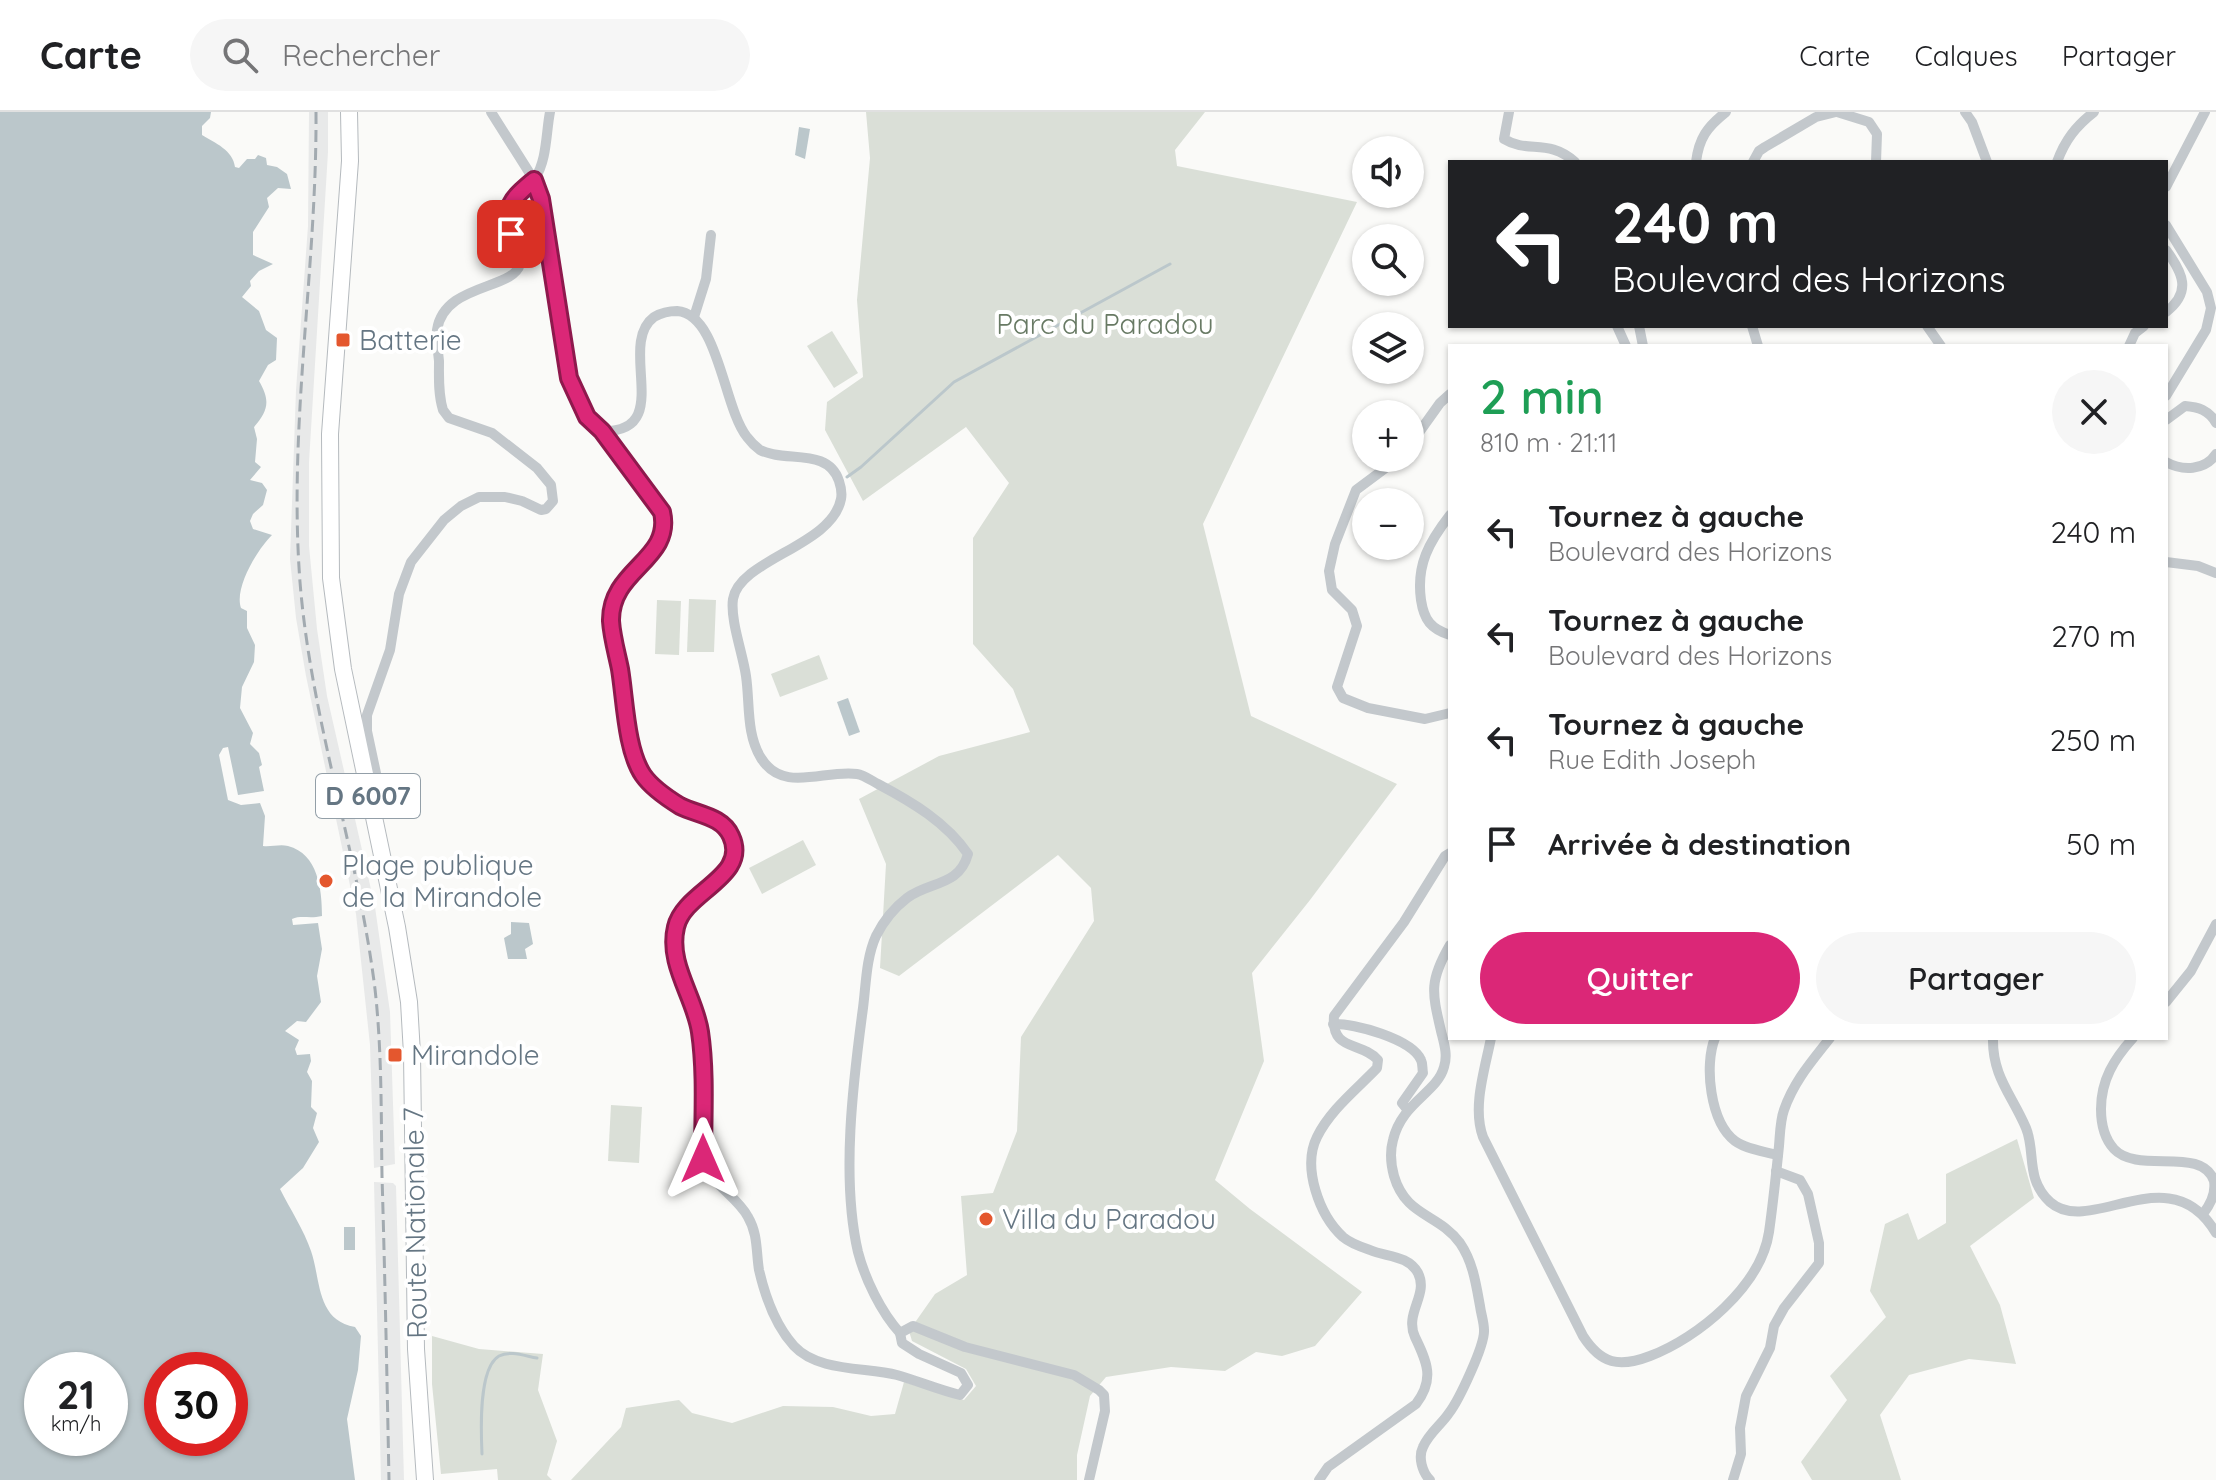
<!DOCTYPE html>
<html lang="fr">
<meta charset="utf-8">
<style>
:root{--surface:#fff;--page:#f6f6f6;--text:#202124;--muted:#757577;--line:#e0e0e0;--accent:#db2777}
body{margin:0;font-family:Quicksand,sans-serif;background:var(--page);color:var(--text);height:100vh;display:flex;flex-direction:column;font-size:30px;white-space:nowrap}
*{box-sizing:border-box;margin:0}
p{font-size:26px;color:var(--muted)}
.icon{flex:none;width:44px;height:44px;fill:none;stroke:currentColor;stroke-width:2;stroke-linecap:round;stroke-linejoin:round}
.map{position:relative;flex:1;overflow:hidden}
.panel{position:absolute;left:1448px;top:232px;width:720px;height:696px;display:flex;flex-direction:column;background:var(--surface);border-radius:0px;box-shadow:0 2px 6px #0004}
.panel>*{flex:none}
.banner{position:absolute;left:1448px;top:48px;width:720px;height:168px;border-radius:0px;box-shadow:0 2px 6px #0004;background:#202124;color:#fff;overflow:hidden}
.fabs{position:absolute;left:1352px;top:24px;display:grid;gap:16px}
.fabs a{display:grid;place-items:center;width:72px;height:72px;border-radius:50%;background:var(--surface);box-shadow:0 2px 6px #0004;font-size:40px}
.speed{position:absolute;left:24px;top:1240px;display:flex;gap:16px;font-size:40px;font-weight:700;text-align:center}
.speed>*{display:grid;place-content:center;width:104px;height:104px;border-radius:50%;background:var(--surface);box-shadow:0 2px 6px #0004;line-height:1}
.speed small{font-size:20px;font-weight:400}
.speed .limit{border:12px solid #d22;background:#fff;color:#111}
.pin{position:absolute;display:grid;place-items:center;width:68px;height:68px;color:#fff;margin:-34px;border-radius:16px;box-shadow:0 4px 12px #0006}
.me{position:absolute;width:88px;margin:-44px;rotate:0deg;stroke-linejoin:round;filter:drop-shadow(0 0 6px #0008)}
.turn{display:flex;align-items:center;gap:28px;height:168px;padding:0 32px;font-size:36px}
.turn .icon{width:104px;height:104px;stroke-width:2.5}
.turn b{display:block;font-size:56px;line-height:68px}
.round{display:grid;place-items:center;flex:none;width:84px;height:84px;border-radius:42px;background:var(--page)}
.headline{display:flex;align-items:center;justify-content:space-between;height:136px;padding:0 32px}
h1{font-size:48px;font-weight:600;line-height:60px;color:#1e9e55}
.cta{display:flex;gap:16px;margin-top:auto;padding:16px 32px}
.cta a{flex:1;height:92px;border-radius:48px;background:var(--accent);color:#fff;font-size:32px;font-weight:600;line-height:92px;text-align:center}
.cta a+a{background:var(--page);color:var(--text)}
ul{padding:0;list-style:none}
li{display:flex;align-items:center;gap:24px;height:104px;padding:0 32px}
li div{flex:1}
li b{display:block;font-size:30px}
li em{font-style:normal}
header{display:flex;align-items:center;gap:48px;box-sizing:border-box;height:112px;padding:0 40px;background:var(--surface);border-bottom:2px solid var(--line)}
header strong{font-size:38px}
nav{display:flex;gap:44px;margin-inline-start:auto;font-size:28px}
.search{width:560px;height:72px;background:var(--page);display:flex;align-items:center;gap:20px;box-sizing:border-box;padding:0 28px;border-radius:44px;color:var(--muted);font-size:30px}
.map>svg:first-child{display:block}
</style>
<header>
<strong>Carte</strong>
<div class="search"><svg class="icon" aria-label="search" viewBox="0 0 24 24"><circle cx="10" cy="10" r="6"/><path d="M15 15l6 6"/></svg>Rechercher</div>
<nav><a>Carte</a><a>Calques</a><a>Partager</a></nav>
</header>
<div class="map">
<svg width="2216" height="1368" viewBox="0 0 2216 1368">
<rect width="100%" height="100%" fill="#fafaf8"/>
<g fill="#e8e9e9">
<polygon points="309,0 328,0 328,40 309,350 309,434 317,517 327,584 375,795 390,900 395,1052 374,1056 370,933 356,802 306,564 296,506 290,447 296,278 308,114"/>
<polygon points="374,1070 393,1071 396,1074 404,1368 381,1368"/>
</g>
<g fill="#dadfd7">
<polygon points="866,0 1205,0 1175,38 1177,54 1357,90 1203,412 1251,604 1397,672 1310,788 1252,861 1264,949 1215,1068 1250,1097 1362,1180 1315,1234 1282,1244 1256,1240 1225,1259 1171,1255 1106,1265 1090,1284 1077,1343 1077,1368 571,1368 621,1315 626,1296 679,1288 692,1301 732,1311 783,1294 833,1295 871,1304 895,1302 904,1270 964,1288 976,1274 966,1257 912,1229 909,1219 935,1182 967,1163 961,1084 993,1081 1017,1019 1021,925 1094,809 1091,776 1058,743 899,864 880,856 886,752 859,687 939,644 1030,620 1013,577 973,532 973,426 1009,371 966,315 863,389 825,318 827,290 863,265 857,188 870,46"/>
<polygon points="832,219 858,261 834,276 807,234"/>
<polygon points="689,487 716,488 714,540 687,540"/>
<polygon points="657,488 681,489 679,543 655,542"/>
<polygon points="819,543 828,567 780,585 771,562"/>
<polygon points="803,728 816,753 762,782 749,756"/>
<polygon points="611,993 642,995 639,1051 608,1049"/>
<polygon points="2017,1027 2034,1086 1970,1134 2000,1193 2016,1252 1969,1247 1909,1263 1880,1303 1901,1368 1812,1368 1801,1350 1847,1288 1830,1264 1886,1205 1870,1179 1885,1112 1908,1101 1918,1128 1946,1111 1946,1062"/>
<polygon points="432,1224 479,1237 543,1242 538,1278 557,1329 547,1363 552,1368 498,1368 497,1357 441,1362 432,1272"/>
</g>
<g fill="#bbc7cb" fill-rule="evenodd">
<path d="M0,0H211L210,6L202,14V23C215,31 233,38 235,55L239,56L247,47H255L258,43L266,46L267,53L277,55L287,62L291,77L278,76L267,86L269,95L253,120V143L273,152L259,159L250,169L251,174L242,185L259,199L266,218L277,226L276,248L268,253L259,269C270,288 269,298 254,315L257,327L255,350L261,355L250,368L262,371L267,378L263,393L253,402L250,409L253,417L272,423C257,438 234,476 241,496L247,499V516L255,533L254,550L242,575L240,596L253,621L250,632L259,641L262,653L259,655L264,679L238,683L228,635L223,636L219,643L228,688L241,693L260,691L265,704L263,734C271,735 280,732 288,734C318,742 322,777 322,804C310,807 301,803 292,807L293,813L318,811L322,837L317,864L321,890L306,910L297,909L285,919L299,928L295,937L297,943L310,942L311,949L307,960L312,969L311,995L317,1001L313,1016L319,1030L303,1056L280,1077C290,1097 304,1118 311,1139C321,1168 316,1208 355,1215L361,1224L358,1258L347,1307L355,1368H0ZM42,1258H110V1326H42ZM162,1258H230V1326H162Z"/>
<polygon points="799,15 810,17 805,47 795,43"/>
<polygon points="848,586 860,620 849,624 837,590"/>
<polygon points="511,810 529,811 533,832 525,837 527,847 508,847 504,826 511,822"/>
<rect x="344" y="1115" width="11" height="23"/>
</g>
<g fill="none" stroke-linecap="round" stroke-linejoin="round">
<g stroke="#bbc7cb" stroke-width="3">
<polyline points="847,365 861,355 954,270 1170,152"/>
<path d="M482,1342C481,1320 478,1256 499,1244C510,1238 525,1244 537,1246"/>
</g>
<defs>
<polyline id="primary" points="349,0 350,49 330,322 331,466 343,557 397,815 409,890 412,942 416,1237 425,1368"/>
</defs>
<use href="#primary" stroke="#b5babe" stroke-width="18"/>
<g stroke="#c3c8cc" stroke-width="10">
<path d="M491,0L534,68L541,87L569,266L587,305L602,319L662,400C672,444 624,454 614,485C612,491 611,502 611,509C611,526 617,545 620,562C626,593 625,634 642,662C662,694 726,702 732,727C743,773 680,777 675,818C670,857 694,882 699,917C704,948 702,981 702,1013C703,1024 700,1038 704,1049C711,1073 737,1084 748,1105C758,1122 756,1139 759,1158C765,1184 775,1213 794,1234C818,1260 866,1255 897,1263C918,1269 939,1278 960,1283L968,1273L961,1261L919,1242L902,1231L900,1221L913,1214L965,1235L1074,1263L1099,1278L1104,1283L1105,1299L1089,1368"/>
<path d="M1509,0L1504,27C1528,42 1548,26 1575,50"/>
<polyline points="1837,0 1869,10 1877,22 1876,50"/>
<polyline points="1965,0 1972,10 1987,50"/>
<path d="M1696,50C1699,26 1707,15 1726,0"/>
<polyline points="1753,50 1759,39 1765,35 1816,5 1836,0"/>
<path d="M2057,50C2065,28 2076,14 2094,0"/>
<polyline points="2166,75 2205,0"/>
<polyline points="2166,113 2207,180 2211,196 2206,218 2166,284"/>
<path d="M2166,138C2183,161 2192,180 2166,200"/>
<polyline points="694,205 706,167 711,123"/>
<polyline points="1617,214 1626,234"/>
<polyline points="1639,214 1643,234"/>
<polyline points="1752,214 1758,234"/>
<polyline points="1927,214 1941,234"/>
<polyline points="2129,234 2135,221 2144,214"/>
<path d="M2166,308L2185,294C2198,295 2209,298 2216,311"/>
<path d="M602,319C676,321 616,233 654,205C661,201 669,199 677,199C719,202 723,295 747,325C750,329 756,335 760,338C785,351 828,335 839,369C841,375 842,382 841,387C832,434 740,447 733,487C730,508 743,542 746,564C750,591 746,622 761,646C783,682 825,657 857,662C864,663 872,669 878,672C912,690 946,710 968,742C959,775 929,769 907,786C894,796 883,810 876,824C866,846 866,873 863,896C853,970 841,1067 858,1140C865,1167 881,1200 900,1221"/>
<polyline points="1410,333 1440,291 1450,282"/>
<polyline points="1399,346 1356,378 1335,432 1329,459 1332,478 1352,498 1357,514 1337,575 1343,586 1368,596 1425,607 1450,601"/>
<path d="M2166,350C2182,359 2205,359 2216,342"/>
<path d="M1450,403C1429,430 1416,453 1421,488C1424,508 1431,517 1450,523"/>
<polyline points="2166,450 2198,454 2216,461"/>
<path d="M369,690L376,687L380,680L367,619V603L390,538L399,482L411,450L444,408L461,394L479,385H505L522,389L541,398L546,397L553,389L551,373L537,356L492,321L449,306L443,298C438,282 439,265 439,249C438,239 436,227 437,218C444,171 514,178 520,152C524,136 507,121 506,105C506,86 526,79 535,66C547,49 546,20 550,0"/>
<polyline points="2166,890 2191,859 2216,812"/>
<path d="M1333,912C1354,911 1412,927 1421,948C1423,952 1422,956 1423,961L1402,991L1407,997"/>
<path d="M1491,926C1485,957 1472,995 1483,1025L1583,1224C1601,1252 1619,1256 1650,1244C1698,1226 1761,1174 1769,1120C1773,1092 1776,1063 1779,1034C1780,1023 1780,1009 1784,998C1794,969 1812,949 1830,926"/>
<path d="M1715,926C1704,953 1710,1010 1735,1029C1746,1037 1765,1040 1778,1043"/>
<path d="M1993,926C1992,964 2012,983 2026,1016C2036,1040 2025,1067 2050,1090C2090,1126 2170,1042 2216,1121"/>
<path d="M2133,926C2114,947 2101,968 2101,997C2101,1011 2104,1026 2114,1037C2138,1063 2202,1033 2214,1069C2216,1081 2210,1093 2203,1102"/>
<path d="M1319,1368L1328,1355L1416,1292C1435,1267 1427,1250 1415,1225C1404,1201 1429,1183 1418,1161C1408,1143 1386,1145 1370,1138C1361,1135 1350,1131 1343,1125C1319,1103 1302,1055 1317,1025C1330,998 1357,977 1377,956L1378,948C1361,929 1331,940 1334,904L1404,810L1445,744L1450,741"/>
<path d="M1430,1368C1422,1360 1418,1345 1423,1335C1429,1321 1441,1313 1449,1301C1459,1288 1485,1233 1484,1218C1484,1210 1481,1202 1480,1194C1476,1172 1473,1150 1460,1131C1438,1101 1406,1105 1394,1064C1391,1053 1390,1039 1393,1028C1402,990 1437,981 1444,955C1448,943 1444,931 1441,919C1432,880 1429,869 1450,833"/>
<polyline points="1733,1368 1741,1342 1740,1316 1746,1284 1770,1236 1774,1214 1784,1196 1819,1151 1819,1131 1808,1082 1800,1068 1776,1059"/>
</g>
<use href="#primary" stroke="#fff" stroke-width="16"/>
<path stroke="#a2aab0" stroke-width="3" stroke-dasharray="12 6" stroke-linecap="butt" d="M316,0C317,157 288,313 300,470C311,608 358,740 375,877C382,939 381,1002 382,1064C385,1165 387,1267 389,1368"/>
</g>
<g fill="none" stroke-linecap="round" stroke-linejoin="round">
<defs>
<path id="route" d="M511,122C503,93 513,86 534,68L541,87L569,266L587,305L602,319L662,400C673,448 610,457 611,509C612,525 617,542 620,557C625,587 626,638 643,663C652,676 667,686 680,694C698,703 722,704 731,724C750,765 684,779 676,815C667,852 695,885 700,920C706,961 703,1005 703,1047"/>
</defs>
<use href="#route" stroke="#8e194d" stroke-width="20"/>
<use href="#route" stroke="#db2777" stroke-width="14"/>
</g>
<g fill="#e4572e" stroke="#fff" stroke-width="3">
<rect x="335" y="220" width="16" height="16" rx="4"/>
<circle cx="326" cy="769" r="8"/>
<rect x="387" y="935" width="16" height="16" rx="4"/>
<circle cx="986" cy="1107" r="8"/>
</g>
<g text-anchor="middle" stroke-width="8" stroke-linejoin="round" paint-order="stroke">
<rect fill="#fff" stroke="#939fa8" stroke-width="2" x="316" y="662" width="104" height="44" rx="6"/>
<g font-size="26" font-weight="bold" fill="#657683">
<text x="368" y="693">D 6007</text>
</g>
<g font-size="28" fill="#687a64" stroke="#fff">
<text x="1105" y="222">Parc du Paradou</text>
</g>
<g font-size="28" fill="#657683" stroke="#fff" text-anchor="start">
<text x="359" y="238">Batterie</text>
<text x="342" y="763">Plage publique<tspan x="342" dy="32">de la Mirandole</tspan></text>
<text x="411" y="953">Mirandole</text>
<text x="1002" y="1117">Villa du Paradou</text>
</g>
<g font-size="28" fill="#657683" stroke="#fff">
<text transform="translate(415 1111) rotate(-91)" y="10">Route Nationale 7</text>
</g>
</g>
</svg>
<div class="fabs">
<a><svg class="icon" aria-label="sound" viewBox="0 0 24 24"><path d="M4 9h4l5-4v14l-5-4H4zM17 9q2 3 0 6"/></svg></a>
<a><svg class="icon" aria-label="search" viewBox="0 0 24 24"><circle cx="10" cy="10" r="6"/><path d="M15 15l6 6"/></svg></a>
<a><svg class="icon" aria-label="layers" viewBox="0 0 24 24"><path d="M12 4l9 5-9 5-9-5zM3 14l9 5 9-5"/></svg></a>
<a>+</a>
<a>−</a>
</div>
<div class="speed"><div>21<small>km/h</small></div><div class="limit">30</div></div>
<div class="pin" style="left:511px;top:122px;background:#d93025"><svg class="icon" aria-label="arrive" viewBox="0 0 24 24"><path d="M6 21V4h12l-3 4 3 4H6"/></svg></div>
<svg class="me" style="left:703px;top:1047px" viewBox="-20 -20 40 40"><path d="M0-17L14 15 0 8-14 15z" fill="#db2777" stroke="#fff" stroke-width="4"/></svg>
<div class="banner">
<div class="turn"><svg class="icon" aria-label="left" viewBox="0 0 24 24"><path d="M17 20v-9H6M10 6l-5 5 5 5"/></svg><div><b>240 m</b>Boulevard des Horizons</div></div>
</div>
<section class="panel">
<div class="headline"><div><h1>2 min</h1><p>810 m · 21:11</p></div><a class="round"><svg class="icon" aria-label="close" viewBox="0 0 24 24"><path d="M6 6l12 12M18 6L6 18"/></svg></a></div>
<ul>
<li><svg class="icon" aria-label="left" viewBox="0 0 24 24"><path d="M17 20v-9H6M10 6l-5 5 5 5"/></svg><div><b>Tournez à gauche</b><p>Boulevard des Horizons</p></div><em>240 m</em></li>
<li><svg class="icon" aria-label="left" viewBox="0 0 24 24"><path d="M17 20v-9H6M10 6l-5 5 5 5"/></svg><div><b>Tournez à gauche</b><p>Boulevard des Horizons</p></div><em>270 m</em></li>
<li><svg class="icon" aria-label="left" viewBox="0 0 24 24"><path d="M17 20v-9H6M10 6l-5 5 5 5"/></svg><div><b>Tournez à gauche</b><p>Rue Edith Joseph</p></div><em>250 m</em></li>
<li><svg class="icon" aria-label="arrive" viewBox="0 0 24 24"><path d="M6 21V4h12l-3 4 3 4H6"/></svg><div><b>Arrivée à destination</b></div><em>50 m</em></li>
</ul>
<div class="cta"><a>Quitter</a><a>Partager</a></div>
</section>
</div>
